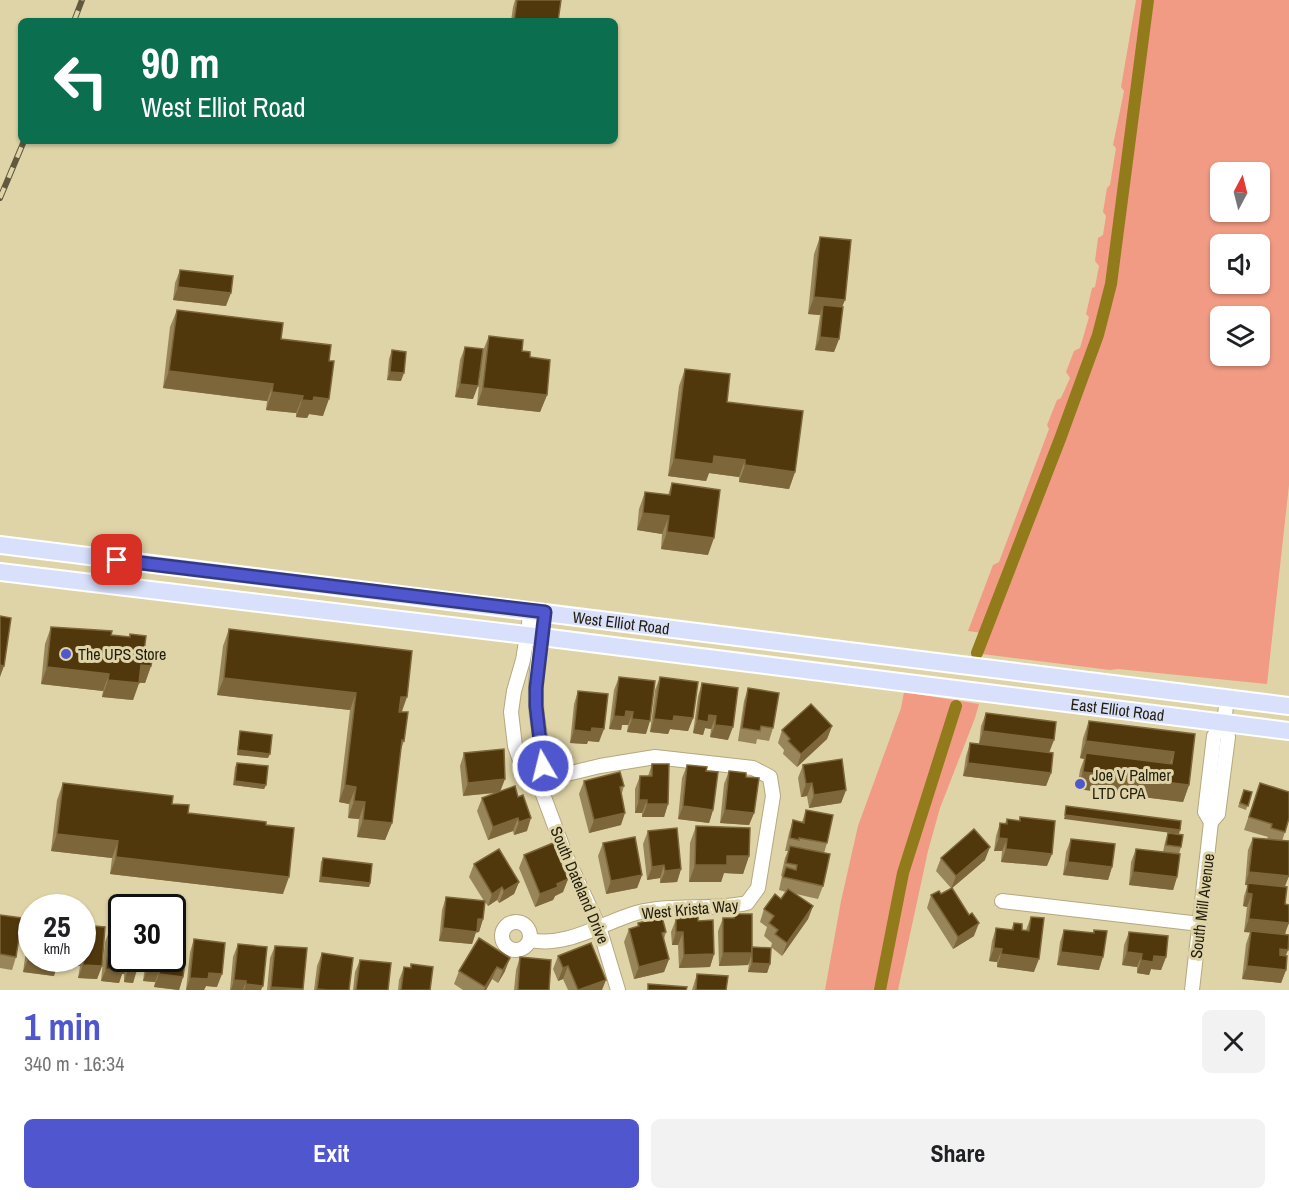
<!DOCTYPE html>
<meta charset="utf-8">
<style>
:root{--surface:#fff;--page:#f2f2f2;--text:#202124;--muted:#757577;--accent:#5057ce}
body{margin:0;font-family:"Archivo Narrow",sans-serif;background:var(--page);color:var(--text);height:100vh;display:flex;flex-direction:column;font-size:22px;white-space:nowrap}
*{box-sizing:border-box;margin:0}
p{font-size:20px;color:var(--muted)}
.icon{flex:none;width:33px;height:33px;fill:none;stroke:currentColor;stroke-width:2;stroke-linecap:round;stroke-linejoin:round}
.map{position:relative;height:990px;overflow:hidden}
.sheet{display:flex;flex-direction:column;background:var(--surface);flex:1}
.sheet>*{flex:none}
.guide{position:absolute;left:18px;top:18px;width:600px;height:126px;border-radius:9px;box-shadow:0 2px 4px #0004;background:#0b6e4f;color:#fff;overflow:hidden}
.needle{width:39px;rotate:7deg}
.fabs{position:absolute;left:1210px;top:162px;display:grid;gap:12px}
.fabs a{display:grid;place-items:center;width:60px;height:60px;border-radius:9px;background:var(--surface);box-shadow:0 2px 4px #0004;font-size:30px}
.speed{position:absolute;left:18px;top:894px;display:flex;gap:12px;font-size:30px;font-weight:700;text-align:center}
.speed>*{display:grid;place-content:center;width:78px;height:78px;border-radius:50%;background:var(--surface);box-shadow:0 2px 4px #0004;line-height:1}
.speed small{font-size:15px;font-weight:400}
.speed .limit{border:3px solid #111;border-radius:9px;background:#fff;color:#111}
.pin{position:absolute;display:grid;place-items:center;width:51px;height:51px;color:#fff;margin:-26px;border-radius:12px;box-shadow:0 3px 9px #0006}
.me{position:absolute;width:66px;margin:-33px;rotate:352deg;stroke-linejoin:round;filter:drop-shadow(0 0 4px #0008)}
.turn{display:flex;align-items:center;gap:21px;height:126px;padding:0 24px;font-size:27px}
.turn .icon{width:78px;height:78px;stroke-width:2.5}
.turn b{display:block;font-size:42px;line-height:51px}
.round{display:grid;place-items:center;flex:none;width:63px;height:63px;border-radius:9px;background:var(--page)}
.summary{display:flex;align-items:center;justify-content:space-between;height:102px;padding:0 24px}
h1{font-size:36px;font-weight:700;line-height:45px;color:var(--accent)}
.cta{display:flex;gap:12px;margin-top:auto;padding:12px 24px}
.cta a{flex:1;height:69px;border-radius:9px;background:var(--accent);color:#fff;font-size:24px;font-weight:700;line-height:69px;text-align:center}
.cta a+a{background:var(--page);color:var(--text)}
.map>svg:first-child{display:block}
</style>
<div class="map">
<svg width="1289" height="990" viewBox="0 0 1289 990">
<rect width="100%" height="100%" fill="#dfd4a7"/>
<g fill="#f19b84" fill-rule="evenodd">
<path d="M1136,0H1289V485L1267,684L1118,669L1110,670L982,654L989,634L968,631L993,565L999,562L1049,429L1047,425L1057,400L1061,398L1070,378L1066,372L1074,351L1080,348L1089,317L1086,314L1092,288L1095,287L1099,266L1095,261L1098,238L1103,235L1106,216L1103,212L1107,188L1110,185L1116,148L1113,145L1124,91L1121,87ZM1221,172H1260V212H1221ZM1221,244H1260V284H1221ZM1221,316H1260V356H1221Z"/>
<polygon points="904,692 979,704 975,718 940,808 928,851 898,990 825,990 841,901 858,826 901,708"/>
</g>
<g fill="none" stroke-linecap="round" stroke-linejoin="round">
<g stroke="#917b1b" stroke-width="12">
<polyline points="977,653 1060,439 1098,335 1111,284 1148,0"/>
<polyline points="880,990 903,873 956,706"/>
</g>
<defs>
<g id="minor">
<polyline points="531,611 523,660 514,691 511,712 515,746 523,769 538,781 566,856 599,927 618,990"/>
<path d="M538,781C548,754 537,732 536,704C535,674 540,642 545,612"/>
<polyline points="1211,822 1205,812 1214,736 1224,723"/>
<polyline points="1002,901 1200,924"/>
<circle cx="516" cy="936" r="14"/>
<path d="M530,940C566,948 602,923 636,913C672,903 711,911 747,903L758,888L773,796L770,777L753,768L655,757L600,766L538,781"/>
<polyline points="1192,990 1211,822 1218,814 1228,737 1224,723 1227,698"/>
</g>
<g id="major">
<path id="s1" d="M0,545L1289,706"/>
<path id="s2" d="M0,572L526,635L1289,731"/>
</g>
</defs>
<use href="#minor" stroke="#b4a87d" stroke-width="16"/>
<use href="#major" stroke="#fff" stroke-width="20"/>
<use href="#minor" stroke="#fff" stroke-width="14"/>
<use href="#major" stroke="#d9e0fc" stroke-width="16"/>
<defs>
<g id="rail">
<polyline points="74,21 82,0"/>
<polyline points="0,198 24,141"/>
</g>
</defs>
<use href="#rail" stroke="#60593f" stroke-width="6"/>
<use href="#rail" stroke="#dfd4a7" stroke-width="4" stroke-dasharray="11" stroke-linecap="butt"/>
</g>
<g fill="#98865a">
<polygon points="515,0 561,0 558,21 511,21 513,7"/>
<polygon points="820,237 842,307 839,339 834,352 815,350 820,315 808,314 814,254"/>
<polygon points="180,270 226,306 173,300 175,283"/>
<polygon points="177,310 281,339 323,416 309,414 307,418 296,417 296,413 266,410 267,401 163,388 170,327"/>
<polygon points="489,336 522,351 530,357 547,395 540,412 477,405 482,353"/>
<polygon points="465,347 473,399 455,397 460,360"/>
<polygon points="392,350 401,381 387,380 389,359"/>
<polygon points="685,369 727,402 795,472 789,489 739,482 739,477 709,473 706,481 668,476 679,386"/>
<polygon points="672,483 708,555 661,549 662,534 637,530 639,509 645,492 668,495"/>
<polygon points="51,627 129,637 130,634 144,652 151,666 145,683 139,683 133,700 102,697 103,691 41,684 45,644"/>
<polygon points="229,629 402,712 404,741 400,752 392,823 385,840 357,837 359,819 348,818 349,804 339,802 350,710 217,695 223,646"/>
<polygon points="619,677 646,734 627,732 628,725 622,725 621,730 609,729 614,690"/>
<polygon points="660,677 693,718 688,731 670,729 668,734 650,732 655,690"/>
<polygon points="702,683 728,740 710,737 711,729 705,728 703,735 693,733 698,696"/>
<polygon points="748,688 773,728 769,741 757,739 756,744 738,741 744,701"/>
<polygon points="578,691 599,742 588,741 587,744 570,743 574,704"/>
<polygon points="986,713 1050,753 1051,773 1046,786 963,776 966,756 970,743 979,744 981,726"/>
<polygon points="1089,721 1195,734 1189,785 1183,802 1077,789 1080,770 1084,759 1080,758 1083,738"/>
<polygon points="832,726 827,739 797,767 783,754 784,750 778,743 782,730"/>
<polygon points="240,731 268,758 237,755 239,736"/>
<polygon points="464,753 500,792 527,831 514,835 513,831 488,840 477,811 482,798 497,793 463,796 460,766"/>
<polygon points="237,763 266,785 264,789 233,785 235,767"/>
<polygon points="652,764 668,804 664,817 642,817 642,813 635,813 635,789 640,776 648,776"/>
<polygon points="687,765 706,771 713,810 709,823 678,819 682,778"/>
<polygon points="803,765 846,790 841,803 809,808 807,796 801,797 798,778"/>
<polygon points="729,771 746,777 754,813 749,825 720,823 724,784"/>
<polygon points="584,781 624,786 622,793 621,825 589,833 579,794"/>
<polygon points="63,783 172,804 188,813 266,825 283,894 110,874 112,858 51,851 57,800"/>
<polygon points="1260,783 1285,832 1282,841 1285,887 1286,970 1281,983 1242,979 1246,944 1250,932 1244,932 1247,907 1243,906 1244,896 1248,885 1245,885 1248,850 1253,838 1267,839 1268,837 1244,830"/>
<polygon points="1244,790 1252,792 1246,810 1238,807"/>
<polygon points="806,810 827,843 824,853 823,886 818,899 796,894 813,906 808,919 782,956 771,947 772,943 764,936 767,927 760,922 764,909 781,899 786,892 779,890 782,876 781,876 785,858 788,851 785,851 789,833 793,820 802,822"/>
<polygon points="1020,817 1047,866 1001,862 1002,851 994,851 996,836 1000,823 1005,823 1007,819 1019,820"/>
<polygon points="696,826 749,856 743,874 724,873 721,882 689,882 690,843"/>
<polygon points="648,831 681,869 677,882 660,883 660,878 647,880 643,844"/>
<polygon points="1168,833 1181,847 1179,854 1177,877 1173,890 1129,885 1131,862 1136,849 1163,852 1165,842"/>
<polygon points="1071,839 1112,867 1108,880 1063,875 1066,852"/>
<polygon points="603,843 642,875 637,888 606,894 598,856"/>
<polygon points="524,855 568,879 563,892 555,896 553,900 535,907 519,868"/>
<polygon points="323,858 370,883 369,887 319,882 321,862"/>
<polygon points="941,858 985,860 952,888 974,936 953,949 927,908 931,895 941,894 951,888 936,871"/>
<polygon points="474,864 519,882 514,894 499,903 497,900 488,906 485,902 483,919 479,932 476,932 472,944 439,941 442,910 446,897 484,901 469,877"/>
<polygon points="686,914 698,921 714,954 710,967 679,968 678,945 672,945 671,932 676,919 684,919"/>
<polygon points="734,914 752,947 770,964 767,973 748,972 749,963 748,965 719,966 718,931 723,918 733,918"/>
<polygon points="0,915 16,957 12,970 0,968"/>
<polygon points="1031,917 1034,972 997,967 997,962 989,961 992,941 996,928 1011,930 1014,923 1022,930 1026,930"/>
<polygon points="638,923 666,932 664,939 669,959 664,972 634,979 624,942 629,929 637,927"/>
<polygon points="82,925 102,966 97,979 78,978 80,966 67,964 67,958 82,958"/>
<polygon points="32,927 32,958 54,976 23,972 28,936"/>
<polygon points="110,929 138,958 133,983 124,982 124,974 122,974 119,983 101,981 105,942"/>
<polygon points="1064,930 1093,933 1094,930 1099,970 1057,965 1060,942"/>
<polygon points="1129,932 1166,957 1161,970 1151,969 1149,975 1137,973 1137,967 1122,965 1124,945"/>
<polygon points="175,937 183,977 179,990 154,987 155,982 143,981 146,958 172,958"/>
<polygon points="479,938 505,971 498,983 492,979 486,990 463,990 454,984 459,971"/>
<polygon points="194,939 217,987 206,986 204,990 186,990 190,952"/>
<polygon points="238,944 261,990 230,990 233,957"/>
<polygon points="275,946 307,948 303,990 267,990 270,958"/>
<polygon points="322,953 349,990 314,990 317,966"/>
<polygon points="558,956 602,990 568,990 563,979 558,981 553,969"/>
<polygon points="520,957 549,990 514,990 516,970"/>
<polygon points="360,960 388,990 353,990 355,972"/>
<polygon points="411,964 430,990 398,990 399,980 404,967 410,968"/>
<polygon points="697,974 726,990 692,990"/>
</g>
<g fill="#7c663a">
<polygon points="178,287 231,293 226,306 173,300"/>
<polygon points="814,297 845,300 838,317 823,305 820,315 808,314"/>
<polygon points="820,337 839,339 834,352 815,350"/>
<polygon points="169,371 273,384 267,401 163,388"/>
<polygon points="390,372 404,373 401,381 387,380"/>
<polygon points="460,384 478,386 473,399 455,397"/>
<polygon points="483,388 547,395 540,412 477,405"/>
<polygon points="272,392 303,396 296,413 266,410"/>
<polygon points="314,397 329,399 323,416 309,414 307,418 296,417 302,400"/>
<polygon points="714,456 745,460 739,477 709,473 706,481 668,476 674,459"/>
<polygon points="745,465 795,472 789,489 739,482"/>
<polygon points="643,513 669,516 662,534 637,530"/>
<polygon points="667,532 714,538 708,555 661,549"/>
<polygon points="0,665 4,666 0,677"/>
<polygon points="141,665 151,666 145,683 135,682"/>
<polygon points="47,667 109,674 103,691 41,684"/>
<polygon points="224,678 356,693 350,710 217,695"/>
<polygon points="108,680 139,683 133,700 102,697"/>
<polygon points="401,697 407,697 401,714 395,714"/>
<polygon points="626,711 633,712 628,725 622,725 621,730 609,729 614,716"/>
<polygon points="709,715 716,716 711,729 705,728 703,735 693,733 697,720"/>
<polygon points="674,716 693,718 688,731 670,729 668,734 650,732 654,719"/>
<polygon points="632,719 650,721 646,734 627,732"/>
<polygon points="715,725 733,727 728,740 710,737"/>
<polygon points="832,726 827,739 797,767 801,754"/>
<polygon points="592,728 604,729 599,742 588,741 587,744 570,743 574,730"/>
<polygon points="983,731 1054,740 1049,753 979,744"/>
<polygon points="1086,741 1174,752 1168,769 1086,753 1084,759 1080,758"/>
<polygon points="238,750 270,754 268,758 237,755"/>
<polygon points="968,763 1051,773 1046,786 963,776"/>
<polygon points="1083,772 1189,785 1183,802 1077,789"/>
<polygon points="505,779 500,792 463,796 468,783"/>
<polygon points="235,781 266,785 264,789 233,785"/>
<polygon points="812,783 807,796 801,797 806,784"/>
<polygon points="345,785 356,787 349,804 339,802"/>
<polygon points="846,790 841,803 809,808 814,795"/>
<polygon points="639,800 647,800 642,813 635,813"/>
<polygon points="354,801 365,802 359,819 348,818"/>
<polygon points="647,804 668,804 664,817 642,817"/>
<polygon points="683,806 713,810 709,823 678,819"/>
<polygon points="725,810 754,813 749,825 720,823"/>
<polygon points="625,813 621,825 589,833 594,820"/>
<polygon points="1065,815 1180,830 1179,834 1064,819"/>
<polygon points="518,818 513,831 488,840 493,827"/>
<polygon points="531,818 527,831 514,835 519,822"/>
<polygon points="363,820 392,823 385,840 357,837"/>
<polygon points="57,834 118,841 112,858 51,851"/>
<polygon points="999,838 1007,839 1002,851 994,851"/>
<polygon points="990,847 985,860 951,889 956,876"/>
<polygon points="1006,849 1052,854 1047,866 1001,862"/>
<polygon points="727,856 749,856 743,874 724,873 721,882 689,882 695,865"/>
<polygon points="116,857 289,877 283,894 110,874"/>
<polygon points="1068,862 1112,867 1108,880 1063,875"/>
<polygon points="664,865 660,878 647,880 652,867"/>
<polygon points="681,869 677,882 660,883 665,871"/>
<polygon points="1133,872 1177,877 1173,890 1129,885"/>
<polygon points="1249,872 1289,876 1284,889 1245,885"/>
<polygon points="642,875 637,888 606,894 611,881"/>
<polygon points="321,877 370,883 369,887 319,882"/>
<polygon points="568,879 563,892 555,896 553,900 535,907 540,894 557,884"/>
<polygon points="519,882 514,894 499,903 504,891"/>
<polygon points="502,887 497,900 488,906 492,894"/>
<polygon points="1247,893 1252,894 1247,907 1243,906"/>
<polygon points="813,906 808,919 782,956 787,943"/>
<polygon points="478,919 483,919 479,932 476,932 472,944 439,941 443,928"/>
<polygon points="1249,919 1289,923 1284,936 1244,932"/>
<polygon points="979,923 974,936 953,949 958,937"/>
<polygon points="676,932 683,932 678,945 672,945"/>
<polygon points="994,948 1002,949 997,962 989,961"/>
<polygon points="1280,949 1288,950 1283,963 1275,962"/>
<polygon points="1061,952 1103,957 1099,970 1057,965"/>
<polygon points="1127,952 1142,954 1137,967 1122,965"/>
<polygon points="723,953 752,953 748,965 719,966"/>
<polygon points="714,954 710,967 679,968 684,955"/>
<polygon points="1001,954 1039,959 1034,972 997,967"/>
<polygon points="1154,956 1166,957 1161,970 1151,969 1149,975 1137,973 1141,960"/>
<polygon points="69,958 82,958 80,966 67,964"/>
<polygon points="510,958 505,971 498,983 503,970"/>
<polygon points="28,959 58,963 54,976 23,972"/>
<polygon points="669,959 664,972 634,979 639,967"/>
<polygon points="125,961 129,961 124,974 122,974 119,983 101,981 106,969"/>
<polygon points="752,963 770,964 767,973 748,972"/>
<polygon points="83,965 102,966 97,979 78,978"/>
<polygon points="568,966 563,979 558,981 563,968"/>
<polygon points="1247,966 1286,970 1281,983 1242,979"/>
<polygon points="497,967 492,979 486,990 484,990"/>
<polygon points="148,968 160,969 155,982 143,981"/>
<polygon points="128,969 137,970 133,983 124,982"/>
<polygon points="209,973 222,974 217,987 206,986 204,990 186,990 190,978"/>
<polygon points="159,974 183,977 179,990 154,987"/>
<polygon points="234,980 246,981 243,990 231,990"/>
<polygon points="606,980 602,990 579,990"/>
<polygon points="246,984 263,986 261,990 244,990"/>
<polygon points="271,987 303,989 270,990"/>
</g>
<g fill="#51370c" stroke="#7c663a" stroke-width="1.5">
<polygon points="517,0 561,0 558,21 514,21"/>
<polygon points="820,237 851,240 845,300 814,297"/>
<polygon points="180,270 233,276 231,293 178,287"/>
<polygon points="823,305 843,307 839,339 820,337"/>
<polygon points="177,310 283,323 281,339 331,345 329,361 334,361 329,399 314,397 313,401 302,400 303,396 272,392 273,384 169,371"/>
<polygon points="489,336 523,340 522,351 530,352 530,357 550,360 547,395 483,388"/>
<polygon points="465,347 483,349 478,386 460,384"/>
<polygon points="392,350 406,352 404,373 390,372"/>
<polygon points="685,369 730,374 727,402 803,411 795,472 745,465 745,460 714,456 713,464 674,459"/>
<polygon points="672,483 720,490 714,538 667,532 669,516 643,513 645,492 670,495"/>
<polygon points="0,616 11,618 4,666 0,665"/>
<polygon points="51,627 112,631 111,635 130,637 130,634 146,636 144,652 153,653 151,666 141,665 139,683 108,680 109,674 47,667"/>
<polygon points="229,629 412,651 407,697 401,697 399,712 408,712 404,741 402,740 392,823 363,820 365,802 354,801 356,787 345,785 356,693 224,678"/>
<polygon points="619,677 655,681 650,721 632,719 633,712 626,711 625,717 614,716"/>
<polygon points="660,677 698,682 693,718 674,716 673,721 654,719"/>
<polygon points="702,683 738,688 733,727 715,725 716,716 709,715 708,722 697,720"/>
<polygon points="748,688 779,693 773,728 761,726 760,731 742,728"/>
<polygon points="578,691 608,694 604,729 592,728 591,732 574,730"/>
<polygon points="811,704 832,726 801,754 788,741 790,739 782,730"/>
<polygon points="986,713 1056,722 1054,740 983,731"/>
<polygon points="1089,721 1195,734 1189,785 1083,772 1086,753 1172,764 1174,752 1086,741"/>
<polygon points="240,731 272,735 270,754 238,750"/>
<polygon points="970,743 1053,753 1051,773 968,763"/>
<polygon points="504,749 505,779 468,783 464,753"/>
<polygon points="842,759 846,790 814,795 812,783 806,784 803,765"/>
<polygon points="237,763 268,766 266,785 235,781"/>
<polygon points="652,764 669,764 668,804 647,804 647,800 639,800 640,776 652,776"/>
<polygon points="687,765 707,767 706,771 718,772 713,810 683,806"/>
<polygon points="729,771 746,773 746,777 759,778 754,813 725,810"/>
<polygon points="620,772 624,786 620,787 625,813 594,820 584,781"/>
<polygon points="63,783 173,796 172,804 189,805 188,813 266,822 266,825 294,828 289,877 116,857 118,841 57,834"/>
<polygon points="1260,783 1289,792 1289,818 1285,832 1271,828 1272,824 1249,817"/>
<polygon points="515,786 518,797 523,795 531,818 519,822 518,818 493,827 482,798"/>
<polygon points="1244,790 1252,792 1248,806 1240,803"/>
<polygon points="1066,806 1181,821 1180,830 1065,815"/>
<polygon points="806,810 833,815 827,843 799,838 799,840 790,838 793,820 804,823"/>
<polygon points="1020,817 1055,821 1052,854 1006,849 1007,839 999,838 1000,823 1007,824 1007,819 1020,821"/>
<polygon points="696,826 750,828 749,856 727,856 727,865 695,865"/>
<polygon points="677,828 681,869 665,871 664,865 652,867 648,831"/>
<polygon points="974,829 990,847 956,876 941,858"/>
<polygon points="1168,833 1183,835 1181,847 1166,845"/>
<polygon points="635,837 642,875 611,881 603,843"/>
<polygon points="1253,838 1289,841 1289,876 1249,872"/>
<polygon points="1071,839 1115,844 1112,867 1068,862"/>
<polygon points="553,843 568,879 557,884 558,887 540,894 524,855"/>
<polygon points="790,846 830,854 823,886 783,877 786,867 796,870 797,865 786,863"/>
<polygon points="499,849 519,882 504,891 502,887 492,894 474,864"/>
<polygon points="1136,849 1180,854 1177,877 1133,872"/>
<polygon points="323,858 372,864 370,883 321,877"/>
<polygon points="1248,883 1287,887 1285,904 1289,905 1289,923 1249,919 1252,894 1247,893"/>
<polygon points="952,888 969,915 972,913 979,923 958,937 931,895 939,891 941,894"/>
<polygon points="788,889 813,906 787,943 775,934 778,930 769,923 774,916 764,909 775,894 781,899"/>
<polygon points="446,897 485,901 483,919 478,919 477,932 443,928"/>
<polygon points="686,914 698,914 698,921 713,920 714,954 684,955 683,932 676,932 676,919 686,918"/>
<polygon points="734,914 752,914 752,953 723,953 723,918 734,918"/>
<polygon points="0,915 22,918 16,957 0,954"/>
<polygon points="662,917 666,932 662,933 669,959 639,967 629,929 639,926 638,923"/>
<polygon points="1031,917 1044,918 1039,959 1001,954 1002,949 994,948 996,928 1013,930 1014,923 1022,924 1022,930 1029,931"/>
<polygon points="82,925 105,927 102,966 83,965 84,953 82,953"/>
<polygon points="110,929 122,930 122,958 138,958 137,970 128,969 129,961 125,961 124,970 106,969"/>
<polygon points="1064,930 1094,933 1094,930 1107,931 1103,957 1061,952"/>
<polygon points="1251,931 1289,935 1288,950 1280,949 1280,955 1287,956 1286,970 1247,966"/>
<polygon points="1129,932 1168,936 1166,957 1154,956 1153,962 1141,960 1142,954 1127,952"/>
<polygon points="32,933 32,958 59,958 58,963 28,959"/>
<polygon points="172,933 176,934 175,937 183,938 180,960 185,961 183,977 159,974 160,969 148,968 149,958 172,958"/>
<polygon points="479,938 510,958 503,970 497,967 485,987 459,971"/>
<polygon points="194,939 225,943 222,974 209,973 208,979 190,978"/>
<polygon points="591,943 606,980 578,990 568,966 563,968 558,956"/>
<polygon points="238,944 267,947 263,986 246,984 246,981 234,980"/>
<polygon points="275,946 307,948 303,989 271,987"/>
<polygon points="752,947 771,948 770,964 752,963"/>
<polygon points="322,953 353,958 349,990 327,990 317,989"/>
<polygon points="520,957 551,960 549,990 518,990"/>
<polygon points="360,960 391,963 388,990 356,990"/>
<polygon points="411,964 433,967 430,990 401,990 404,967 411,968"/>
<polygon points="697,974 728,976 726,990 696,990"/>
<polygon points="648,984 687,987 686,990 648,990"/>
</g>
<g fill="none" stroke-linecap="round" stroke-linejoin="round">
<defs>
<polyline id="route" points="117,560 545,612 536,688 536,706 543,766"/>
</defs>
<use href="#route" stroke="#343986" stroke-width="15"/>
<use href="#route" stroke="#5057ce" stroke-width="10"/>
</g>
<g fill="#5057ce" stroke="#dfd4a7" stroke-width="2">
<circle cx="66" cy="654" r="6"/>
<circle cx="1080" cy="784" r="6"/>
</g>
<g text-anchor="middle" stroke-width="6" stroke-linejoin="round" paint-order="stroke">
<g font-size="16" fill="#221d0c" stroke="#dfd4a7">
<text dy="6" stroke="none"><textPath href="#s1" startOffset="626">West Elliot Road</textPath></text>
<text dy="6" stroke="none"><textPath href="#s2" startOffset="1126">East Elliot Road</textPath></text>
<text transform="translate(580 885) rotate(67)" y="6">South Dateland Drive</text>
<text transform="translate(1202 906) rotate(-83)" y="6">South Mill Avenue</text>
<text transform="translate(690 909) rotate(-5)" y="6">West Krista Way</text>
</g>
<g font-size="16" fill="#221d0c" stroke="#dfd4a7" text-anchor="start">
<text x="78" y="660">The UPS Store</text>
<text x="1092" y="781">Joe V Palmer<tspan x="1092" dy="18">LTD CPA</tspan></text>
</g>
</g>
</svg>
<div class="fabs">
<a><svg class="needle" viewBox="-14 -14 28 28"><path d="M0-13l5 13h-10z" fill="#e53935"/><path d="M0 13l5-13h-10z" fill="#757577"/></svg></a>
<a><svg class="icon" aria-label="sound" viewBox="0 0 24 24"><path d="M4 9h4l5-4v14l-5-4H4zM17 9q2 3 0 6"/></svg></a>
<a><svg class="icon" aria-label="layers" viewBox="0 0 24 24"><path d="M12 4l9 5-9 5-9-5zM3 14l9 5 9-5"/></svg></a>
</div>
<div class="speed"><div>25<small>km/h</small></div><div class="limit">30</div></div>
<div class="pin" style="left:117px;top:560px;background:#d93025"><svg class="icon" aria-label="arrive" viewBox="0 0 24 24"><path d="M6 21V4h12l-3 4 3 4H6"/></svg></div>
<svg class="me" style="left:543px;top:766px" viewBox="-20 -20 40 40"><circle r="17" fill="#5057ce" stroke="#fff" stroke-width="3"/><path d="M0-11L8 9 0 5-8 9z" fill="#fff"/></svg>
<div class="guide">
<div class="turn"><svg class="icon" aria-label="left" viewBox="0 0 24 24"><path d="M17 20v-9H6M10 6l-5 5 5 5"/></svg><div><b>90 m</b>West Elliot Road</div></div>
</div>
</div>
<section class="sheet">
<div class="summary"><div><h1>1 min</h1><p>340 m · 16:34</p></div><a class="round"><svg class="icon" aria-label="close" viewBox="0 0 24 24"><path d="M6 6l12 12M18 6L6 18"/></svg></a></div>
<div class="cta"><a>Exit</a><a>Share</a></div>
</section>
